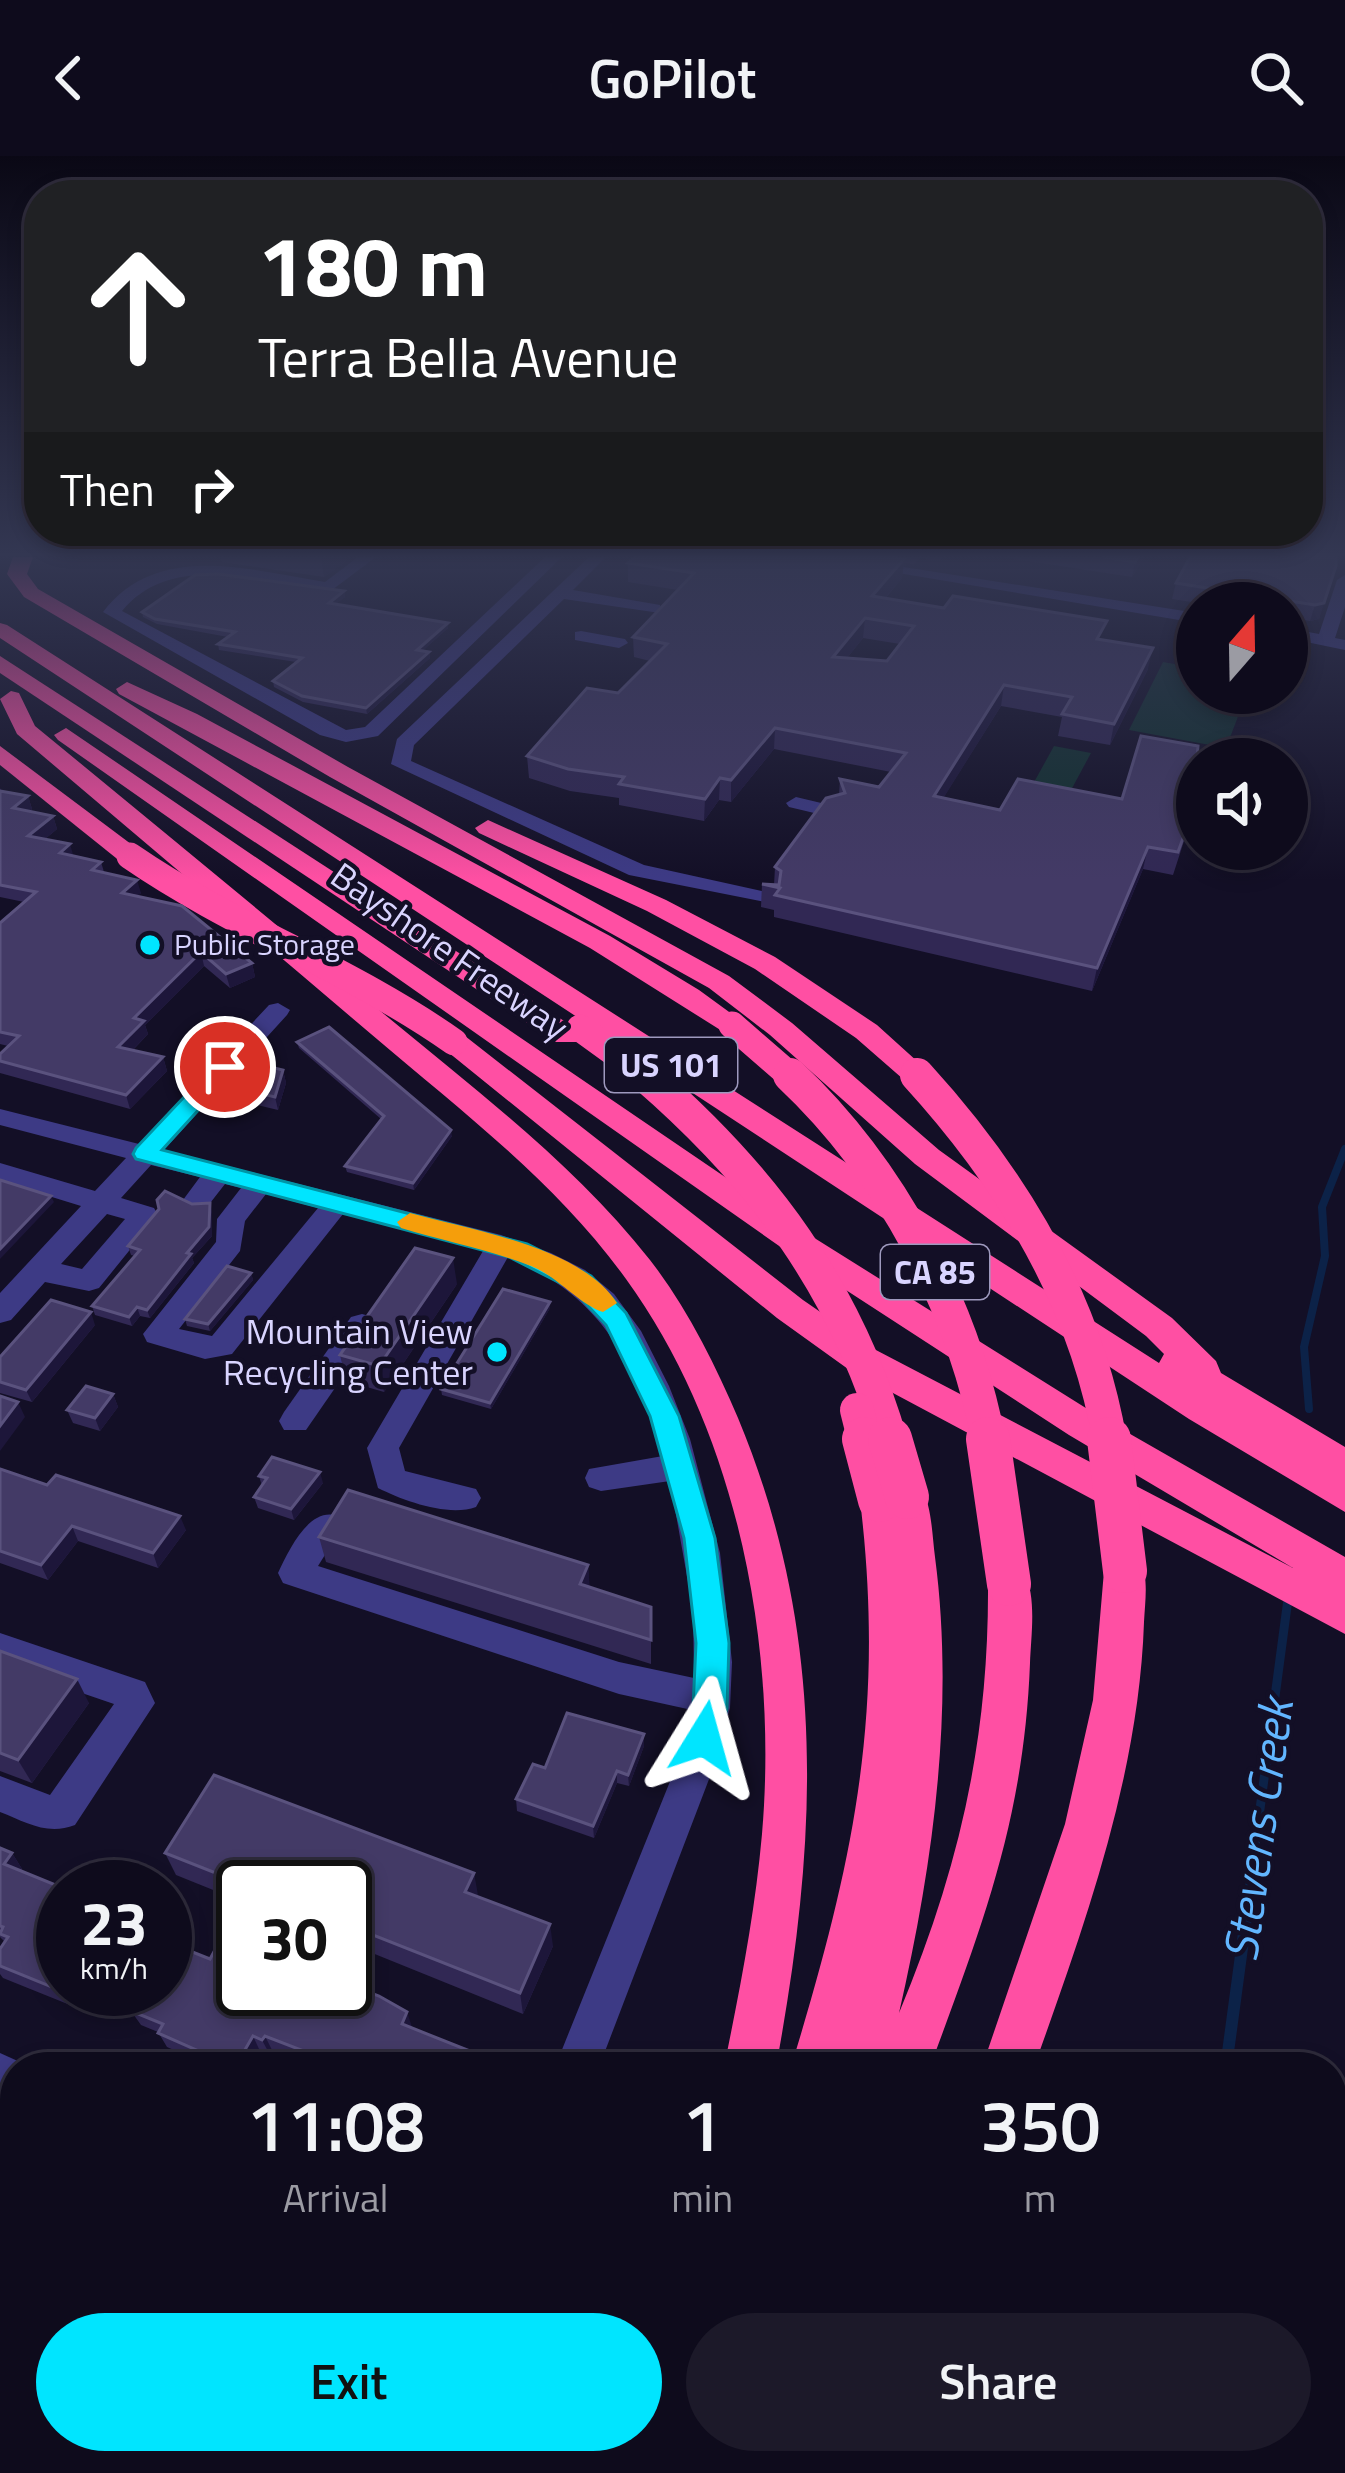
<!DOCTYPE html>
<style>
:root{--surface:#0e0b1c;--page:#1c1929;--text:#f1f3f6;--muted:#9b9ba3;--line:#2e2b3b;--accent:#00e5ff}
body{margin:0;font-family:"Titillium Web",sans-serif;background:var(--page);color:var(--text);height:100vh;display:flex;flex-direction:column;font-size:45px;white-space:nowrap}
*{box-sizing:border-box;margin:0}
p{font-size:39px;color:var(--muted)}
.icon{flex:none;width:66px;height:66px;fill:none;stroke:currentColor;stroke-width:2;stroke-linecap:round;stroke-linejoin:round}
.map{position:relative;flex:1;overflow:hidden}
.details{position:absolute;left:0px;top:1896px;width:1347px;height:423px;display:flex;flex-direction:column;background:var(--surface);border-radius:48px 48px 0 0;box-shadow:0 6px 18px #0003,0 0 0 3px var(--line)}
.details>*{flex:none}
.guide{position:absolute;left:24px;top:24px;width:1299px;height:366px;border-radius:48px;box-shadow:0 6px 18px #0003,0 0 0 3px var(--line);background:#202124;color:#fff;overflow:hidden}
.needle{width:78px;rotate:20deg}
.buttons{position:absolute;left:1176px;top:426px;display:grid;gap:24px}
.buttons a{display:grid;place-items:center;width:132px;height:132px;border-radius:50%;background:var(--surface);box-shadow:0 6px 18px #0003,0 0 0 3px var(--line);font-size:60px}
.speed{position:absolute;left:36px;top:1704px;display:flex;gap:24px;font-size:60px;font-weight:700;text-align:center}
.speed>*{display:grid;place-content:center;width:156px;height:156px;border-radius:50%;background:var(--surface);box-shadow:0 6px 18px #0003,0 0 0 3px var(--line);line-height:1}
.speed small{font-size:30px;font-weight:400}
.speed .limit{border:6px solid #111;border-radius:18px;background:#fff;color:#111}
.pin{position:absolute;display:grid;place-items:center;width:102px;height:102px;color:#fff;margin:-51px;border:6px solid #fff;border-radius:50%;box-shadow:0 3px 12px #0007}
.me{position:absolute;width:132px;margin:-66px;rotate:8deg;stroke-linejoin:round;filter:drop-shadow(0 0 9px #0008)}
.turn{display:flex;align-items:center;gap:42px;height:252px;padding:0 36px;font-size:54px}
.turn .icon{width:156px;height:156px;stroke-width:2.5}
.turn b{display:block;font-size:84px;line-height:102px}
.then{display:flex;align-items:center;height:114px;padding:0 36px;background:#0003;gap:24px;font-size:45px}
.eta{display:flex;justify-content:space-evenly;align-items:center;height:204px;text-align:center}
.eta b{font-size:72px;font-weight:600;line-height:84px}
.primary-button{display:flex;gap:24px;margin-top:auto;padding:24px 36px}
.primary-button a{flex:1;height:138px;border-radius:72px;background:var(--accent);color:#111;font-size:48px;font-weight:600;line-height:138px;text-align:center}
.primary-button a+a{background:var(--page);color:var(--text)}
header{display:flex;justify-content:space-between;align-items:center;height:156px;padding:0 36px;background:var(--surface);font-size:54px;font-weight:600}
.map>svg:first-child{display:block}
</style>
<header><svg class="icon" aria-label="back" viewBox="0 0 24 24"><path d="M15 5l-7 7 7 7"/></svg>GoPilot<svg class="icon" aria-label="search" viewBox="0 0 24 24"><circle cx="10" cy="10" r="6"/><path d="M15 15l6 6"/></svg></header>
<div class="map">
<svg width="1345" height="2317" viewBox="0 0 1345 2317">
<rect width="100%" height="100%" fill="#130f26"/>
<g fill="#12302f">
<polygon points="1163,506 1197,512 1197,537 1247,537 1226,592 1129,574"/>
<polygon points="1054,590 1091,597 1070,636 1033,628"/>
</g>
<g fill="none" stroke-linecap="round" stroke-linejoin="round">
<polyline stroke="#0c2248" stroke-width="8" points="1309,1253 1304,1191 1325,1100 1322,1051 1345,993"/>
<polyline stroke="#0c2248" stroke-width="9" points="1248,1743 1288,1443"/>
<g stroke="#0c2248" stroke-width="12">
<polyline points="1226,1911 1249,1740"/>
<polyline points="1171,2317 1173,2304"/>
</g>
<g fill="#3d3a85" fill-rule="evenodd">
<path d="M358,401H376L328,437C262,426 172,394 122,455L346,574L365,571L545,401H562L378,580L346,586L320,579L103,456C158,385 249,414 325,426Z"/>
<polygon points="589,401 606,401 573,434 660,449 660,457 564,443 414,589 411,605 644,709 775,738 775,748 629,719 391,608 397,583"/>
<polygon points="802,401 840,401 1197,457 1197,467"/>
<polygon points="1345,419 1345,451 1335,482 1345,484 1345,494 1287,482 1287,472 1319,478 1337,424"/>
<polygon points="581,475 625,483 628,487 619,492 575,484 575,476"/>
<polygon points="796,641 838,651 841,655 831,661 789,651 786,647"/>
<path d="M278,847L290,854L287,859L164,994L501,1079L551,1097L585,1114L614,1138L641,1175L669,1230L690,1283L720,1397L732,1506L730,1552L711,1618L599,1911H555L673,1618L692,1554L619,1538L295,1431L283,1427L278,1417C289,1394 309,1350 338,1360L343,1370L318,1410L619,1506L694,1522L693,1454L670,1325L601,1335L589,1331L585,1322L589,1313L663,1300C636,1207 601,1139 508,1101L399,1292L405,1315L476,1333L481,1342L476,1351C448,1361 404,1345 378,1332L367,1292L483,1095L343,1058L232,1198L205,1203L147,1186L143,1178L216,1086L217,1063L241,1032L225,1028L207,1051L197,1053L183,1044L200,1021L151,1009L121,1042L154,1052L158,1059L99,1132L89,1135L45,1126L11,1164L0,1167V1137L81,1050L0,1025V1007L95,1035L126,1002L0,969V953L139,988L269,849ZM266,1038L318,1052L212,1180L179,1173L240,1095L245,1065ZM107,1058L125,1063L82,1113L61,1108Z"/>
<polygon points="362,1158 373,1161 377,1169 373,1177 306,1274 284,1274 279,1265 284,1256 351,1161"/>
<path d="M0,1477L145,1526L155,1547L75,1669C47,1680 26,1666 0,1656V1620L50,1639L114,1548L0,1509Z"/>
<polygon points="0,1897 31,1911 15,1911 15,1947 0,1941"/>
</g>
<g fill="#ff4fa3" fill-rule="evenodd">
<polygon points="13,401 33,401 27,418 38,433 348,611 729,820 792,867 939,994 1172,1162 1216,1205 1221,1217 1345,1291 1345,1356 1189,1263 0,482 0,467 7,469 1159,1207 1164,1198 1146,1180 915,1008 770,879 709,832 330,621 24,441 7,418"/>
<polygon points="0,500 578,874 582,880 578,886 556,886 0,517"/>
<polygon points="127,526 197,558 610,780 699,834 747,869 732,878 722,875 590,792 119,538 116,533"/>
<path d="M11,535L19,537L35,570C152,666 268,762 384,858C478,936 574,1008 650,1104C686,1150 715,1208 738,1262C828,1478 818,1685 776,1911H724C740,1833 755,1757 762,1678C778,1491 738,1277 626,1123C556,1026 461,955 371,878C253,778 135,678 17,578L0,543Z"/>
<polygon points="66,572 816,1083 1097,1259 1345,1401 1345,1478 848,1213 777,1162 443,892 439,886 443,880 465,880 803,1144 874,1193 1293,1412 1069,1279 792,1099 58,584 54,579"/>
<polygon points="0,590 139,694 143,700 139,706 121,706 0,609"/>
<polygon points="488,664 666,744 775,801 877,869 929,916 914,925 903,923 856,882 755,813 647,755 479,677 475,672"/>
<path d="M907,1325L921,1330C932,1351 932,1378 935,1401C955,1552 933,1709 899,1857C959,1713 989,1584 988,1428L994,1416L1009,1410L1024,1416C1037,1441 1031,1479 1030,1507C1024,1663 983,1767 930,1911H791C853,1708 886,1558 860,1344L866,1333L880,1328L892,1332Z"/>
<path d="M1125,1398L1140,1403C1149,1422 1145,1445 1144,1466C1139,1619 1085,1768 1034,1911H982L1065,1668L1093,1544L1104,1415L1110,1403Z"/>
<polygon points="605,2304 726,2304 722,2317 600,2317"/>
<polygon points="735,2304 833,2304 832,2310 835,2304 895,2304 891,2317 731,2317"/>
</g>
<g stroke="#ff4fa3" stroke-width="27">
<path d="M130,700C233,771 352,814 454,886"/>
<polyline points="732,869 793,922"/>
<polyline points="580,872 649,922"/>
<polyline points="914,916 919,922"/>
</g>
<g stroke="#ff4fa3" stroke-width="34">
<path d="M645,919C764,1022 846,1133 891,1286"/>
<path d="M790,919C891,1014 963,1150 989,1286"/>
<path d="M917,919C1012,1023 1086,1145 1110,1286"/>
<polyline points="857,1254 865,1286"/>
</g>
<g stroke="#ff4fa3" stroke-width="44">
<polyline points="864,1283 880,1344"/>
<polyline points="890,1283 907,1341"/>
<polyline points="988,1283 1009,1428"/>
<polyline points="1109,1283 1125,1415"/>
</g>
</g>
<g fill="#312854" fill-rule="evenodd">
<polygon points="221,401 345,401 346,405 324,421 222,406"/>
<path d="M635,401H943L939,405L919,402L914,408L904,407L902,422L885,443L1104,484L1148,513L1110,589L1058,580L1062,561L1001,550L943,642L1000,654L1186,679L1173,719L1143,713L1092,835L774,761V754L761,751L762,728L774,729L775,711L839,639L840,623L879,631L891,616L774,593L731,646L719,644L704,665L619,649V642L570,635L529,622L527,600L618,537L650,505L634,501L633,481L678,434L628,426V407ZM863,482L900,488L887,505L847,502Z"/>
<polygon points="1001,401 1144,401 1132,421"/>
<polygon points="1336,401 1319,463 1310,465 1287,461 1287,447 1198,447 1172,443 1176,427"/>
<polygon points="344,435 345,441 335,448 448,467 448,472 422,495 429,496 430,502 367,558 303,546 274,531 273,525 296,506 219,494 218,488 228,481 157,468 143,461 142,456"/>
<polygon points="0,632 1,635 28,640 32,653 30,655 53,660 57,673 45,683 73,700 101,706 104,716 141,737 137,740 252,807 255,821 230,832 204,810 145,869 148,878 133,894 163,901 167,915 130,953 0,917 0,898 8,890 0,888 0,767 24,746 0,741"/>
<polygon points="297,886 452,980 414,1034 347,1016 345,1010 381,963 299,892"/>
<polygon points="283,914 286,927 278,954 244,946 241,933"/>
<polygon points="159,1053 212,1056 212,1080 192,1102 194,1107 150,1162 140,1160 132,1170 95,1159 92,1150 135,1100 131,1099 128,1090"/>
<polygon points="251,1117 253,1124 210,1175 187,1170 185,1163"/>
<polygon points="457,1128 384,1236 346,1225 340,1199"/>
<polygon points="550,1152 491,1253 442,1239 441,1233"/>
<polygon points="95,1169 32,1246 0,1237 0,1201"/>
<polygon points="113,1238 118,1251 100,1275 73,1267 67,1254"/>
<polygon points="0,1313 186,1374 158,1412 78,1385 48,1424 0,1407"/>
<polygon points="259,1320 323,1327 294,1364 258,1352 254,1341 262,1330"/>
<polygon points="319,1381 588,1409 589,1431 651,1451 651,1508 326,1406"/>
<polygon points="0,1495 89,1547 32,1627 0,1615"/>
<polygon points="644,1590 629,1630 617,1627 594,1682 517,1655 516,1643 545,1612"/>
<polygon points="0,1692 12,1697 22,1713 21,1715 63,1833 86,1833 75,1851 3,1822 0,1818 0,1793 5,1786 0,1781"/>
<polygon points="165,1697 474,1717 477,1741 553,1790 523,1858 345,1786 345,1731 243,1731 243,1746 176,1719"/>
<polygon points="165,1756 174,1772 166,1785 243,1833 412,1871 500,1907 501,1911 304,1911 304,1907 272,1894 270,1899 260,1895 252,1911 212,1911 167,1891 158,1876 141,1869 131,1855 135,1848 99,1833 165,1833"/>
<polygon points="0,2009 15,2015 15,2169 0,2162"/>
<polygon points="336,2304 476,2304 353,2312"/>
</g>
<g fill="#1d163a">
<polygon points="321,401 345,401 346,405 324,421"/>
<polygon points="1138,401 1144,401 1132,421 1135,406"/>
<polygon points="904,403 902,422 870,460 872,440"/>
<polygon points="1336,410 1319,463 1310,465 1315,449"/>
<polygon points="344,435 345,441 330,453 329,447"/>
<polygon points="865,462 863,482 831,522 833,501"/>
<polygon points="448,467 448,472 417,500 417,494"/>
<polygon points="1153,492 1148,513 1110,589 1114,568"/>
<polygon points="429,496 430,502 367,558 366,552"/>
<polygon points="1004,529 1001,550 931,662 934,640"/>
<polygon points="775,572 774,593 731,646 731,624"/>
<polygon points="720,622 719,644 704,665 705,643"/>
<polygon points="28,640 32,653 17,665 13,652"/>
<polygon points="53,660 57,673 33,693 28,680"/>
<polygon points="70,688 74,702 60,697"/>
<polygon points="1148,691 1143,713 1092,835 1097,812"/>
<polygon points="137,724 141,737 125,751 122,737"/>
<polygon points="201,796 204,810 145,869 148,878 122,905 118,891 134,862"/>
<polygon points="252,807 255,821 230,832 226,818"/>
<polygon points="163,901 167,915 130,953 126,939"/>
<polygon points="283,914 286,927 278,954 275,941"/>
<polygon points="451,974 452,980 414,1034 413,1027"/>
<polygon points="51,1040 54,1046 0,1103 0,1093"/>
<polygon points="210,1047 212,1056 212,1080 192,1102 194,1107 150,1162 147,1154 187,1097"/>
<polygon points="453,1102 457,1128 384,1236 379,1210"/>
<polygon points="251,1117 253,1124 210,1175 208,1168"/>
<polygon points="550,1146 550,1152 491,1253 490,1247"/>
<polygon points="137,1151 140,1160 132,1170 129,1161"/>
<polygon points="91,1156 95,1169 32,1246 26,1234"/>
<polygon points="113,1238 118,1251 100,1275 95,1262"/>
<polygon points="18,1246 25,1261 0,1295 0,1270"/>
<polygon points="320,1316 323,1327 294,1364 291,1353"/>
<polygon points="180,1360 186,1374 158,1412 153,1397"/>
<polygon points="72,1370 78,1385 48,1424 41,1409"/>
<polygon points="588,1409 590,1434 580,1428"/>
<polygon points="77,1523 89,1547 32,1627 18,1604"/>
<polygon points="644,1578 644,1590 629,1630 628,1619"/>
<polygon points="617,1615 617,1627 594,1682 593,1670"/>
<polygon points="12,1697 22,1713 15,1725 4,1708"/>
<polygon points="474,1717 478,1739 469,1757 465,1736"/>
<polygon points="166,1756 174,1772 165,1787"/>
<polygon points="550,1768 553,1790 523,1858 520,1837"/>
<polygon points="66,1833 86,1833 75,1851 64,1836"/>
<polygon points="407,1856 412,1871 406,1883 402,1868"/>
<polygon points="253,1880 260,1895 252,1911 237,1911"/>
<polygon points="265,1880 272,1894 270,1899 262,1884"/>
<polygon points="47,2304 58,2304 63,2307 58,2317 40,2317"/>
<polygon points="468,2304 476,2304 471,2317 463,2317"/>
</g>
<g fill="#433a66" stroke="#5a527e" stroke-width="3" fill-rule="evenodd">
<path d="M635,401H892L904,403L872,440L944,452L953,440L1107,465L1097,483L1153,492L1114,568L1062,558L1072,541L1004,529L934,640L1000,654L1018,623L1122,643L1141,580L1198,590L1192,657L1178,696L1148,691L1097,812L775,739L780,732L762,728L779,729L781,715L775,711L826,642L845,637L840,623L879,631L906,597L775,572L731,624L720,622L705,643L619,628L624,621L568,613L527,600L587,532L618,537L667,488L633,481L694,417L628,407ZM865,462L914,470L887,505L833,501Z"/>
<polygon points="1103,401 1138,401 1135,406"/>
<polygon points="1190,401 1336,401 1336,410 1324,447 1315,449 1176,427"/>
<polygon points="218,418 344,435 329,447 448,467 417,494 429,496 366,552 302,540 273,525 302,502 218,488 235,476 155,463 142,456 195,419"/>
<polygon points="0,635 28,640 13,652 53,660 28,680 70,688 60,697 101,706 92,714 137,724 122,737 182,750 252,807 226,818 201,796 134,862 144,865 118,891 163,901 126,939 0,905 0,898 19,880 0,876 0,767 36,736 0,729"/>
<polygon points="329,871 451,974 413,1027 345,1010 384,960 297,886"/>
<polygon points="262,909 283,914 275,941 241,933"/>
<polygon points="0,1024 51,1040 0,1093"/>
<polygon points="165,1035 192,1048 210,1047 209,1071 187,1097 191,1098 147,1154 137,1151 129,1161 92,1150 140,1094 128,1090 159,1053 157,1044"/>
<polygon points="415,1092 453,1102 379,1210 340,1199"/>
<polygon points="227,1110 251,1117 208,1168 185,1163"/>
<polygon points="503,1133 550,1146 490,1247 441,1233"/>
<polygon points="51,1144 91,1156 26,1234 0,1226 0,1201"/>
<polygon points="86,1230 113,1238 95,1262 67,1254"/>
<polygon points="0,1240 18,1246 0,1270"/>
<polygon points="272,1301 320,1316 291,1353 254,1341 267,1322 259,1320"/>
<polygon points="0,1313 47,1329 56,1319 180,1360 153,1397 72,1370 41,1409 0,1395"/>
<polygon points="348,1334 588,1409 580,1428 651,1451 651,1484 319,1381"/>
<polygon points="0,1495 77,1523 18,1604 0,1597"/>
<polygon points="567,1557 644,1578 628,1619 617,1615 593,1670 516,1643 533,1608 545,1612"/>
<polygon points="214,1619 474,1717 465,1736 550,1768 520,1837 345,1768 345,1731 251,1731 165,1697"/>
<polygon points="0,1692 12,1697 4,1708 63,1732 63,1833 66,1833 64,1836 0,1810 0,1793 8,1781 0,1778 3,1771 0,1770"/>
<polygon points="222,1781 243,1790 243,1795 239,1802 243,1804 243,1833 316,1833 334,1840 337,1833 345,1833 345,1827 379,1840 407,1856 402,1868 500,1907 499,1911 309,1911 303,1908 309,1897 265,1880 262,1884 253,1880 235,1911 158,1877 163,1868 131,1855 141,1839 127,1833 165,1833 165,1785 210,1803"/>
<polygon points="0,2009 15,2015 15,2165 0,2157"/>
<polygon points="0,2274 15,2282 15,2304 47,2304 40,2317 0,2317"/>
<polygon points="347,2304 468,2304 463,2317 350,2317 354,2308"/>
<polygon points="86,2308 103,2317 82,2317"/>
</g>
<linearGradient id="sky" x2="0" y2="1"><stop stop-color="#0a0815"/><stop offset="0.55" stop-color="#333752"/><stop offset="1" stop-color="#333752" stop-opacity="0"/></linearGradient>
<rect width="1345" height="725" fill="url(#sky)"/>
<polygon fill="#00e5ff" stroke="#0095a6" stroke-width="3" points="225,904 233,906 233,916 162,994 527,1088 591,1120 626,1157 679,1260 715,1382 729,1487 727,1552 716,1593 704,1598 692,1593 687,1582 693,1552 696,1487 684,1382 650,1260 606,1169 572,1133 509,1101 136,1003 133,998 136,992 217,906"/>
<path fill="#f59e0b" d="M410,1057C471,1074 581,1091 617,1147L603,1156C580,1149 557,1120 531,1110C490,1094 444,1085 401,1072L397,1066Z"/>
<g fill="#00e5ff" stroke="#130f26" stroke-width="4.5">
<circle cx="150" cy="789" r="12"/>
<circle cx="497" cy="1196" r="12"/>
</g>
<g text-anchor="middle" stroke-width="9" stroke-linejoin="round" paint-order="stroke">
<g font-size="30" fill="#d9d4ff" stroke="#130f26" text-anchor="start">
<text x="174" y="799">Public Storage</text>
</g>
<g fill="#130f26" stroke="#9e99be" stroke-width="3">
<rect x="605" y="882" width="132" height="54" rx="9"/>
<rect x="881" y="1089" width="108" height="54" rx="9"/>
</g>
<g font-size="33" font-weight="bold" fill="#d9d4ff">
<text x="671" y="921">US 101</text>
<text x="935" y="1128">CA 85</text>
</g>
<g font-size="36" fill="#d9d4ff" stroke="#130f26">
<text transform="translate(450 795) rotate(35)" y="13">Bayshore Freeway</text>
</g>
<g font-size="36" fill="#d9d4ff" stroke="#130f26" text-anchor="end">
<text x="473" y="1188">Mountain View<tspan x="473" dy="41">Recycling Center</tspan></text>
</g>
<g font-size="48" font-style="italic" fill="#62b6ff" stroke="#130f26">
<text transform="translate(1258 1674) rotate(-82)" y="17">Stevens Creek</text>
</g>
</g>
</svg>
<div class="buttons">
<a><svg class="needle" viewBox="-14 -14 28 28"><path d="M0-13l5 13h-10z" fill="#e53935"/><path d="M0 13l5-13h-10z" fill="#9b9ba3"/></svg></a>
<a><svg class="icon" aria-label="sound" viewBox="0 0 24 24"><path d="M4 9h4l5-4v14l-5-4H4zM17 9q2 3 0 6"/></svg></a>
</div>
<div class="speed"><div>23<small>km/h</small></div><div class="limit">30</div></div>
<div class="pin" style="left:225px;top:911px;background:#d93025"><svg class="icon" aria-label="arrive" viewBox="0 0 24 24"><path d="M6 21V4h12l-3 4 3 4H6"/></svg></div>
<svg class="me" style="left:704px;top:1582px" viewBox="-20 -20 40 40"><path d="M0-17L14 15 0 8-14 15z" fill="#00e5ff" stroke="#fff" stroke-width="4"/></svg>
<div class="guide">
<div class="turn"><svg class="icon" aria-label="ahead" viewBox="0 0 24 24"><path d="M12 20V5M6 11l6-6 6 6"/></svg><div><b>180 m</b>Terra Bella Avenue</div></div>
<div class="then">Then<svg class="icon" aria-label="right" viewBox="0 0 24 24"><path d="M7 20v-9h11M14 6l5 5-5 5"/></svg></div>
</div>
<section class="details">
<div class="eta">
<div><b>11:08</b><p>Arrival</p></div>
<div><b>1</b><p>min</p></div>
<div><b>350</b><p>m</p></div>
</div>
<div class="primary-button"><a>Exit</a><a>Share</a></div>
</section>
</div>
